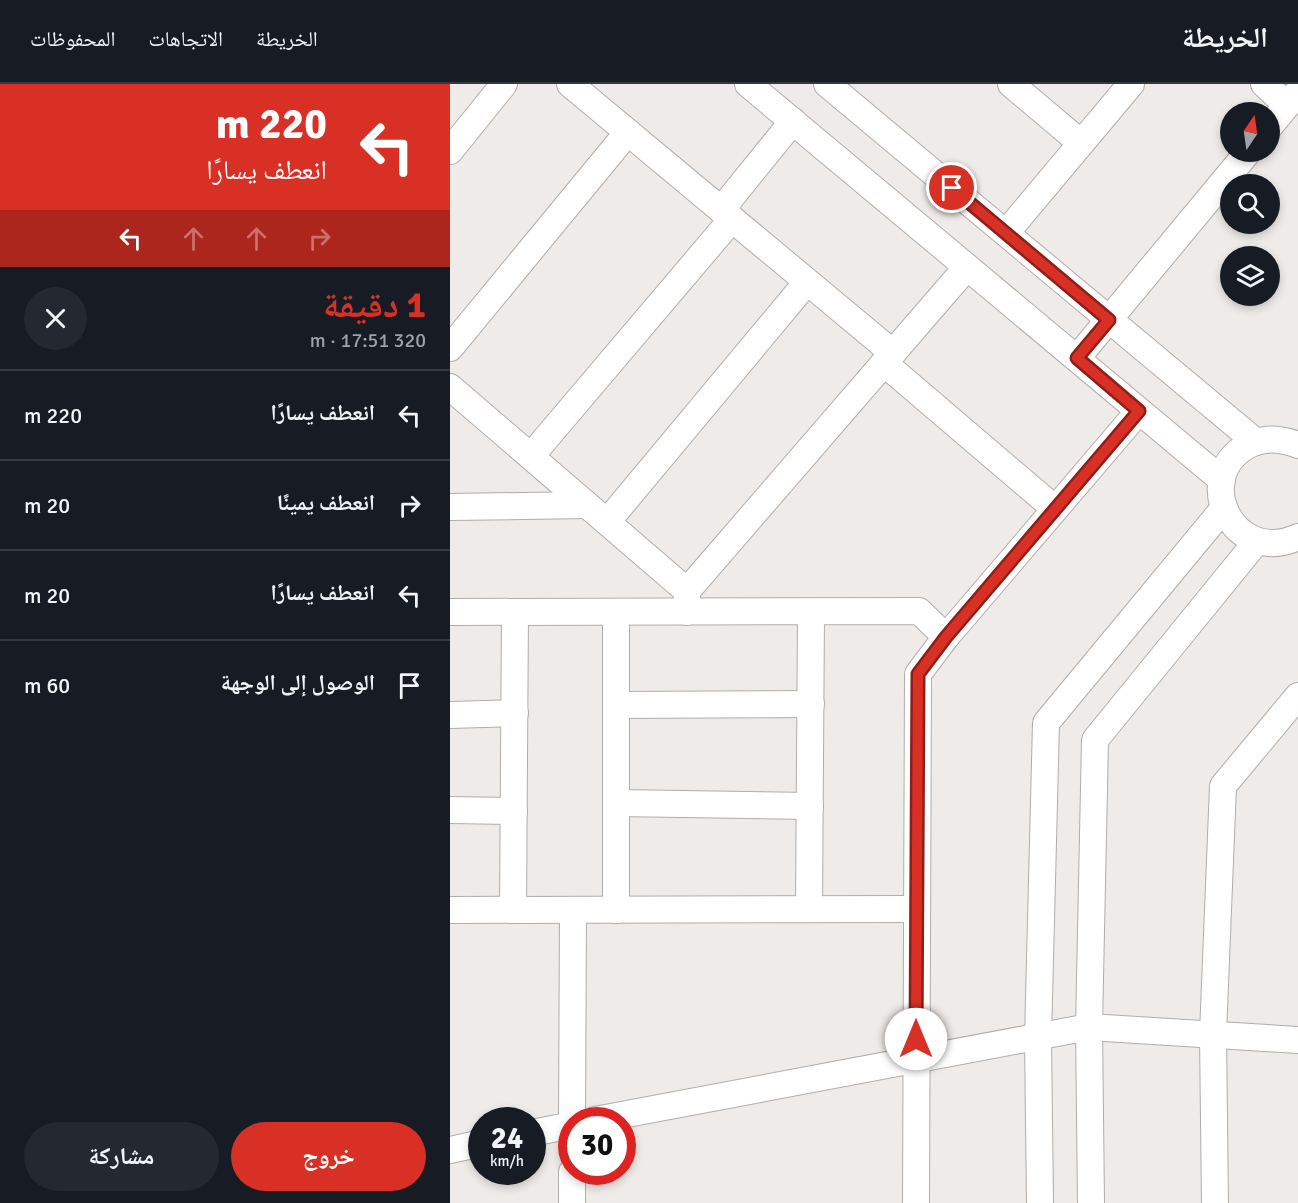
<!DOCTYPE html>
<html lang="ar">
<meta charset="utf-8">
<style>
:root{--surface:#171b24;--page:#242831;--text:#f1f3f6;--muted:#9ea1a6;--line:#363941;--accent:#d93025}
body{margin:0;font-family:Signika,"Noto Naskh Arabic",sans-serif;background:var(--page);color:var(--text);direction:rtl;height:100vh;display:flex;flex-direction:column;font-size:22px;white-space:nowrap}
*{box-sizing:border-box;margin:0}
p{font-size:20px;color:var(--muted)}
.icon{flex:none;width:33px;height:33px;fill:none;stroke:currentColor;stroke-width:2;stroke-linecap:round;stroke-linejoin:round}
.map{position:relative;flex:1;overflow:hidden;direction:ltr}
.details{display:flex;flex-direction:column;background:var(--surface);width:450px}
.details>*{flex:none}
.hud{background:#d93025;color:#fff;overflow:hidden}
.needle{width:39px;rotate:13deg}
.buttons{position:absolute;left:770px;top:18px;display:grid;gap:12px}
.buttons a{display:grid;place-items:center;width:60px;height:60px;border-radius:50%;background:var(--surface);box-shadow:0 3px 9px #0003;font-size:30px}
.speed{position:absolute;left:18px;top:1023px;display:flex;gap:12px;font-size:30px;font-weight:700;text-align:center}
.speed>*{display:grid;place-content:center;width:78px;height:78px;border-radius:50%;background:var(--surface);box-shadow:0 3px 9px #0003;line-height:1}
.speed small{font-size:15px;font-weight:400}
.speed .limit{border:9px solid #d22;background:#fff;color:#111}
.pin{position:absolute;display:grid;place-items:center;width:51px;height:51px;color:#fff;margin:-26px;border:3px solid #fff;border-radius:50%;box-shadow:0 2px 6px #0007}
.me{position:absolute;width:66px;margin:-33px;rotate:0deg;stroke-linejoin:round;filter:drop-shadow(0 0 4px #0008)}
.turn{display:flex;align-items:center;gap:21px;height:126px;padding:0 24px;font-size:27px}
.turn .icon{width:78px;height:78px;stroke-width:2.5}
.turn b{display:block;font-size:42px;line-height:51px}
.lanes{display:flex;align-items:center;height:57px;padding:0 24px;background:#0003;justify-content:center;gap:30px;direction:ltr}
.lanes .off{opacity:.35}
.round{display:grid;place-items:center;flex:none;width:63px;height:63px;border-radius:32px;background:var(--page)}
.summary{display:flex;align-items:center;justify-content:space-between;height:102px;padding:0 24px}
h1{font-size:36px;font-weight:700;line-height:45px;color:var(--accent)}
.primary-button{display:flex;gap:12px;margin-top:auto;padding:12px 24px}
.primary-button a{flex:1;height:69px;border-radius:36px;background:var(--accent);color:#fff;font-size:24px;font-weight:700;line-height:69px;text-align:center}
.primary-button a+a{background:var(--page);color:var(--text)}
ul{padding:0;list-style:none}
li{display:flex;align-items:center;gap:18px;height:90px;padding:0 24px;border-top:2px solid var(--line)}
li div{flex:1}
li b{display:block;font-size:22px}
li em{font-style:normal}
header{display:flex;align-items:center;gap:36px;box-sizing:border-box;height:84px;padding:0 30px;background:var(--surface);border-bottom:2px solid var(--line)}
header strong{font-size:28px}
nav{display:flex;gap:33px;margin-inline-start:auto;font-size:21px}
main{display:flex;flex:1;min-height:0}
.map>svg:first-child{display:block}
</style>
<header>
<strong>الخريطة</strong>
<nav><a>الخريطة</a><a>الاتجاهات</a><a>المحفوظات</a></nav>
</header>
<main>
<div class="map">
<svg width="848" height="1119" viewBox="0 0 848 1119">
<rect width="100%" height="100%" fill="#efebe8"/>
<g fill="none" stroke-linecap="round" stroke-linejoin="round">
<defs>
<g id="minor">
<polyline points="120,0 443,269"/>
<polyline points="298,0 772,396"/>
<polyline points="377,0 806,358"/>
<polyline points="561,0 631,59"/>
<polyline points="814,0 837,21"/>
<polyline points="819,43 848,8"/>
<polyline points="0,67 54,0"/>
<polyline points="271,126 343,37"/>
<polyline points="556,149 681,0"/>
<polyline points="0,264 178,48"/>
<polyline points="627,274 798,68"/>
<polyline points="434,279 605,425"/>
<polyline points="0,303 237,507"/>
<path d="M848,361C833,355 818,353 803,359C738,387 781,484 848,453"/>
<polyline points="81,372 282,135"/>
<polyline points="0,423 137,421"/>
<polyline points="157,438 357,198"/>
<polyline points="0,528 469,527 496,553"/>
<polyline points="237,528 237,507 517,183"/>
<polyline points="166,621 361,620"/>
<polyline points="0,631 65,629"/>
<polyline points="166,719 360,722"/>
<polyline points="0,726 64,727"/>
<polyline points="359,825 361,528"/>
<polyline points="0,826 466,825"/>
<polyline points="63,826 65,528"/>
<polyline points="166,826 166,528"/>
<polyline points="122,1036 123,826"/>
<polyline points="145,1036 639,943 848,956"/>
<polyline points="82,1049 122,1041"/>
<polyline points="0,1066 32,1059"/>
<polyline points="122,1088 122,1119"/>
<polyline points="466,1119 468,590 496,553 689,327"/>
<polyline points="590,1119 588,954 596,639 774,424"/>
<polyline points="641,1119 639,943 645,656 807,457"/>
<polyline points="765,1119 763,950 773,702 848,612"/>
</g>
</defs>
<use href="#minor" stroke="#b1adaa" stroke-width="28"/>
<use href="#minor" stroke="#fff" stroke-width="26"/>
</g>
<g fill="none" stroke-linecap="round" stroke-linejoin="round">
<defs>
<polyline id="route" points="466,955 468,590 496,553 689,327 627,274 659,236 502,104"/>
</defs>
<use href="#route" stroke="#8d1f18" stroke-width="15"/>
<use href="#route" stroke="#d93025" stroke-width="10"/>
</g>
</svg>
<div class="buttons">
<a><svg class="needle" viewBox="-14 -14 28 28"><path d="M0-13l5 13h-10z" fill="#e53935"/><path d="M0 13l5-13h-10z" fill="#9ea1a6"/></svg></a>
<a><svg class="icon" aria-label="search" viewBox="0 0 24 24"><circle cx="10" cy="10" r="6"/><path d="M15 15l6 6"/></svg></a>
<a><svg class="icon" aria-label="layers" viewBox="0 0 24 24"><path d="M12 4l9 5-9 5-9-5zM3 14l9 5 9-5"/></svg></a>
</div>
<div class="speed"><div>24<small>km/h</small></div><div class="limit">30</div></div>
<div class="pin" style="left:502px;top:104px;background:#d93025"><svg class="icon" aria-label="arrive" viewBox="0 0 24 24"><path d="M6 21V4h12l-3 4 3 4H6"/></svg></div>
<svg class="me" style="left:466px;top:955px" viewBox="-20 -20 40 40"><circle r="19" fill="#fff"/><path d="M0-13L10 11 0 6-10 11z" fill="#d93025"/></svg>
</div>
<section class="details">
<div class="hud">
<div class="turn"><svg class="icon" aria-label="left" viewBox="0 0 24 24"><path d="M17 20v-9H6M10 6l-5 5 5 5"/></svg><div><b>220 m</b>انعطف يسارًا</div></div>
<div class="lanes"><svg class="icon" aria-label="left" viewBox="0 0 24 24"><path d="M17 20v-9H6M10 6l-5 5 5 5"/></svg><svg class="icon off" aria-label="ahead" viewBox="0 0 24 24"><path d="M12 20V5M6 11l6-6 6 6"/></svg><svg class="icon off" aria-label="ahead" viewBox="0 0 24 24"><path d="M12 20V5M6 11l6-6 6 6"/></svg><svg class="icon off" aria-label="right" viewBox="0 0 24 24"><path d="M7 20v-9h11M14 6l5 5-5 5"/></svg></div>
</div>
<div class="summary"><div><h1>1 دقيقة</h1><p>320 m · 17:51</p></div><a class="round"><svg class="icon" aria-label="close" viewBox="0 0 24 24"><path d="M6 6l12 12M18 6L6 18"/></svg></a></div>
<ul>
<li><svg class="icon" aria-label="left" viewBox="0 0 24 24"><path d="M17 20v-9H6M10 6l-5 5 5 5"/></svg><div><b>انعطف يسارًا</b></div><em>220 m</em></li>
<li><svg class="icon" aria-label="right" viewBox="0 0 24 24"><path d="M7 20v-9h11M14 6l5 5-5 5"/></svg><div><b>انعطف يمينًا</b></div><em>20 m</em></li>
<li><svg class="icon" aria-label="left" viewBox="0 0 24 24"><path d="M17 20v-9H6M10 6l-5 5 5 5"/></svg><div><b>انعطف يسارًا</b></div><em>20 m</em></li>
<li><svg class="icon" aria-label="arrive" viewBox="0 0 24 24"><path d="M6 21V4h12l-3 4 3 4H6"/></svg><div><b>الوصول إلى الوجهة</b></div><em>60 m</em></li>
</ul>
<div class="primary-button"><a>خروج</a><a>مشاركة</a></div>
</section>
</main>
